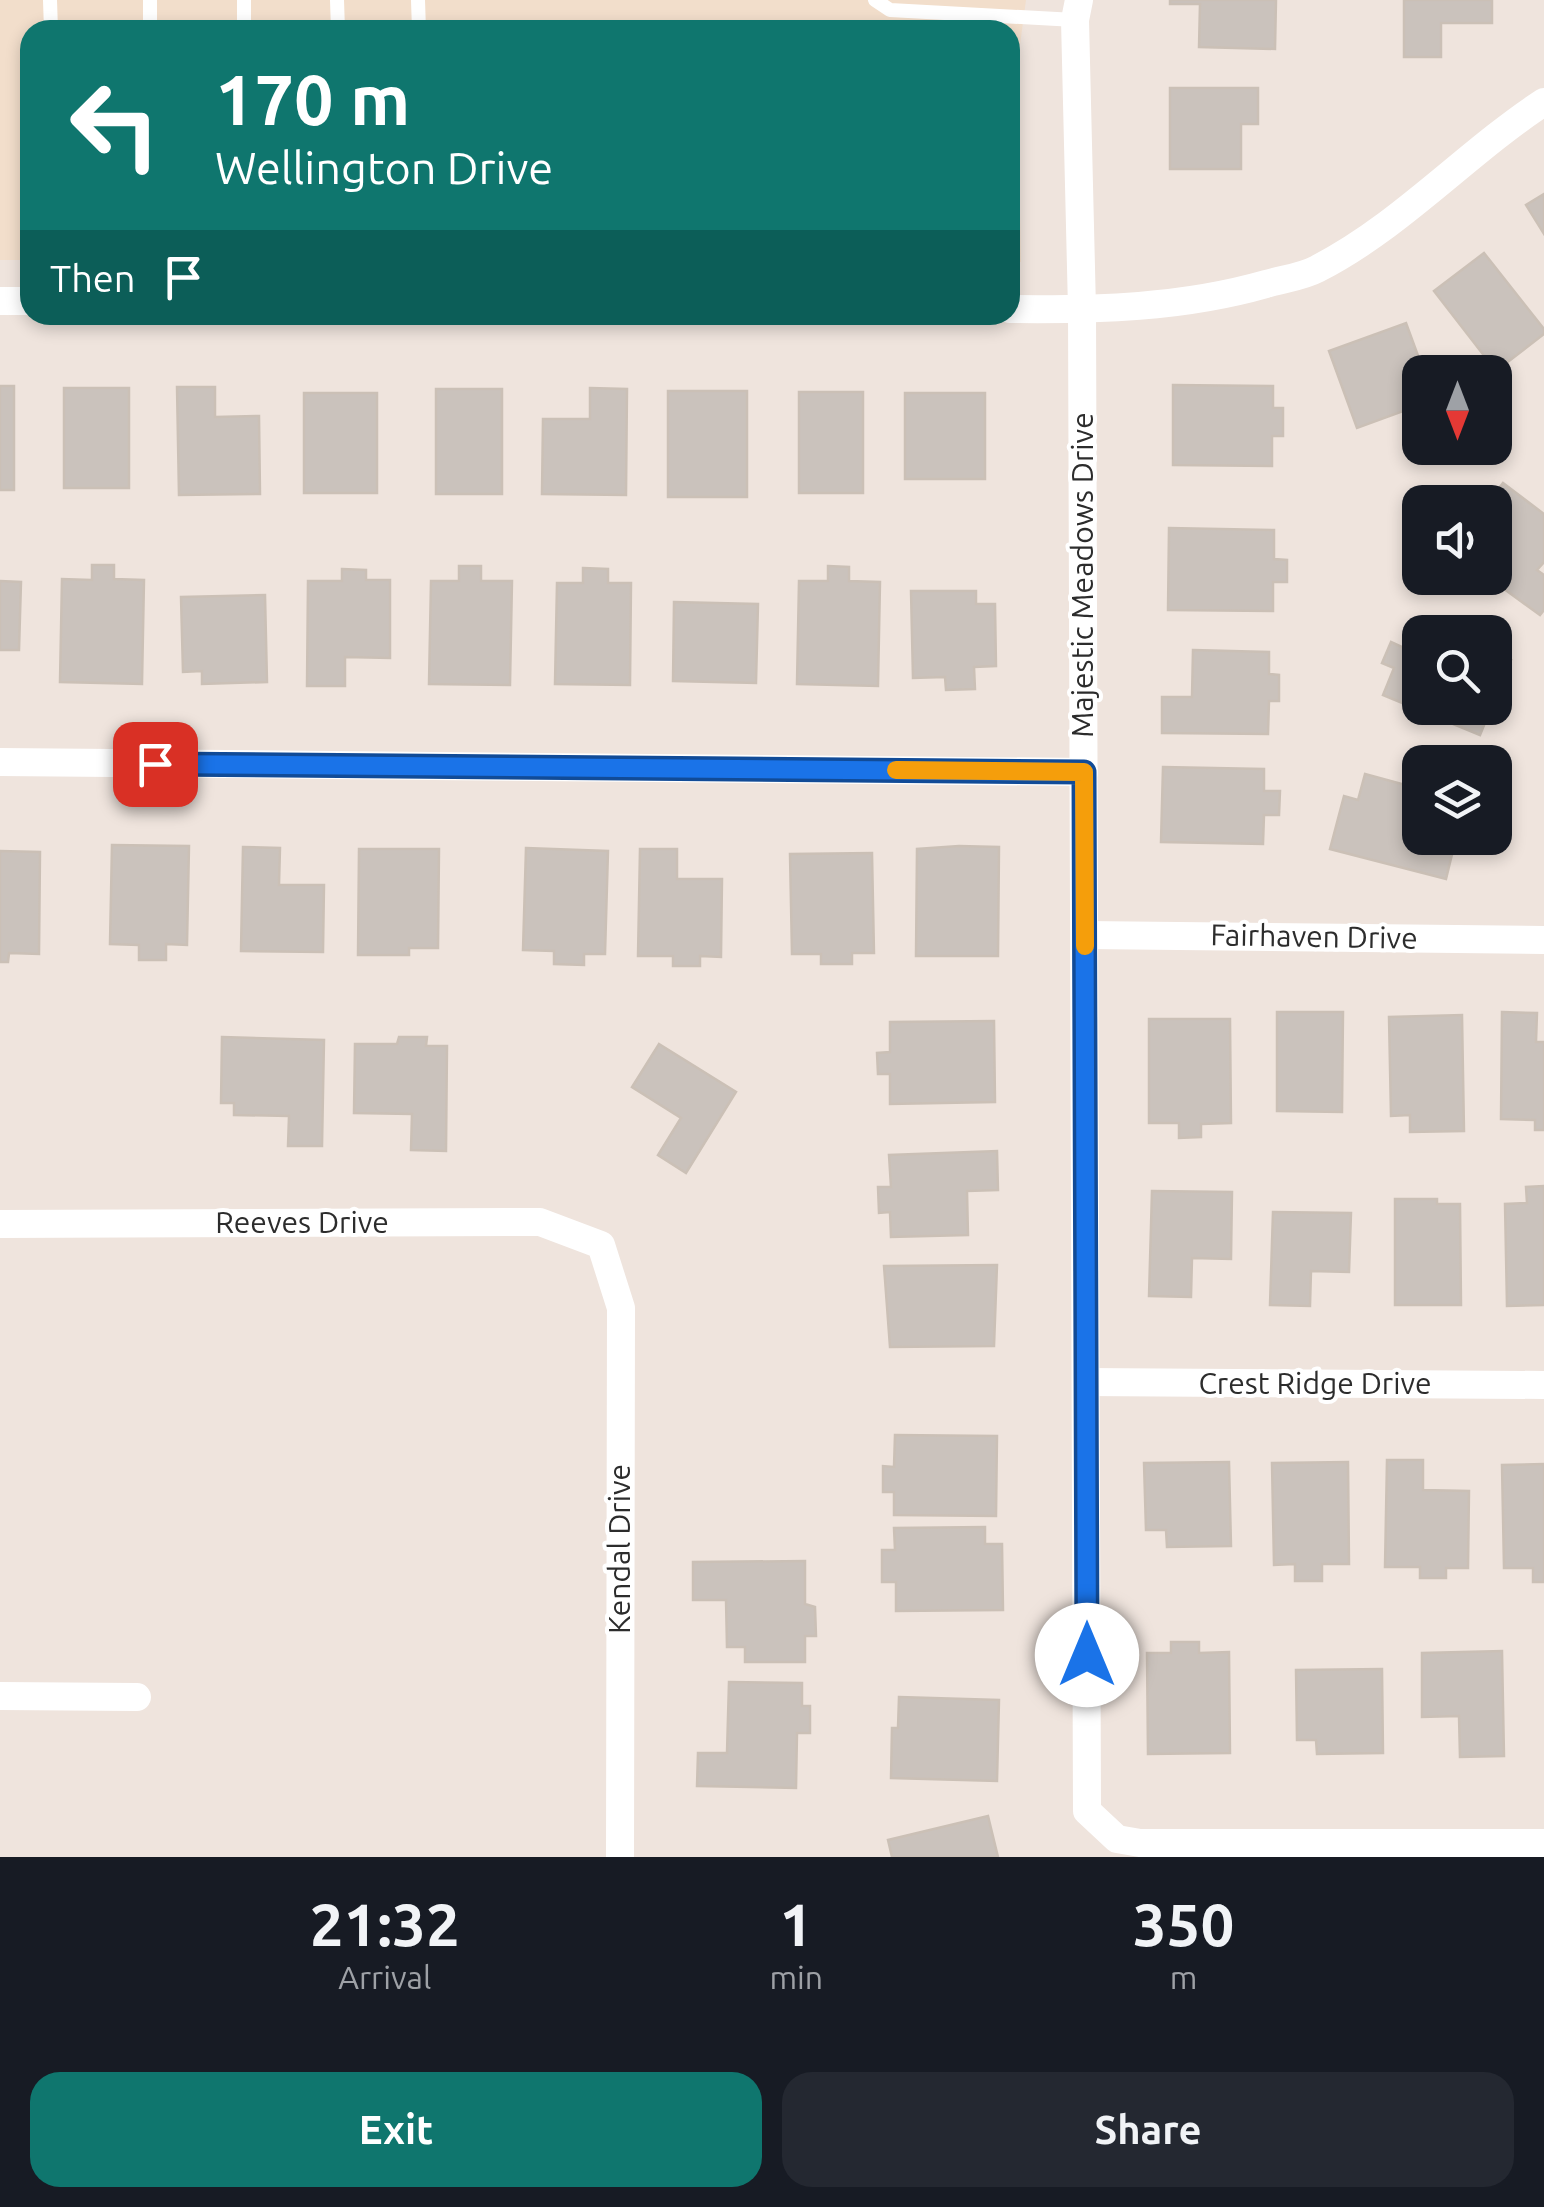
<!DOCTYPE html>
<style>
:root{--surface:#171b24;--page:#242831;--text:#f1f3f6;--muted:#9ea1a6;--accent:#0f766e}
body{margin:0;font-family:Ubuntu,sans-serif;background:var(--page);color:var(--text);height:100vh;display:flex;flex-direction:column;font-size:38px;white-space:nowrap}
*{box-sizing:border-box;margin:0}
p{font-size:32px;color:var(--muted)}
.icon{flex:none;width:55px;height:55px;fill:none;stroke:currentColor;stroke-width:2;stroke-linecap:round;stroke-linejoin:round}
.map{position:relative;height:1857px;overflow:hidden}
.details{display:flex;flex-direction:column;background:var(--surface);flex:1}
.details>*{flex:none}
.banner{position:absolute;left:20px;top:20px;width:1000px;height:305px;border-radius:30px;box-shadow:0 5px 15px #0003;background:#0f766e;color:#fff;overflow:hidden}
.needle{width:65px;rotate:180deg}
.buttons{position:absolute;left:1402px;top:355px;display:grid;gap:20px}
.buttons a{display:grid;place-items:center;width:110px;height:110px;border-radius:20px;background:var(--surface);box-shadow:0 5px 15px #0003;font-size:50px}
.pin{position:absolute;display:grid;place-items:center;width:85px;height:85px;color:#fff;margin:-42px;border-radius:20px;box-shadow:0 5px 15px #0006}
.me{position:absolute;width:110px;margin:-55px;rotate:0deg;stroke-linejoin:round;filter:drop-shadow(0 0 8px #0008)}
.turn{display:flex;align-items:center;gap:35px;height:210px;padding:0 30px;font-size:45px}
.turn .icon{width:130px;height:130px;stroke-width:2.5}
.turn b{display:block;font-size:70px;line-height:85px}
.then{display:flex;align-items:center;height:95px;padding:0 30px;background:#0003;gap:20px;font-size:38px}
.eta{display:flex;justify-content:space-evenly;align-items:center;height:170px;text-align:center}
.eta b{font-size:60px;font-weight:700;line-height:70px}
.button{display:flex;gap:20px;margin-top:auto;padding:20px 30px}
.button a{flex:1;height:115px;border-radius:30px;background:var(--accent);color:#fff;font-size:40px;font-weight:700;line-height:115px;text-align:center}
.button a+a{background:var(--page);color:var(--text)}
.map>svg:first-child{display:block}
</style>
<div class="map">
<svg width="1544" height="1857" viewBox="0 0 1544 1857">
<rect width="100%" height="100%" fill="#efe4dd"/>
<polygon fill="#f2decb" points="0,0 1026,0 1017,67 1021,262 1010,262 1010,30 30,30 30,260 0,260"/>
<g fill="#cac2bc" stroke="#cbc0b6" stroke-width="2.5">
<polygon points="1170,0 1276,0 1275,49 1199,47 1200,4 1170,4"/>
<polygon points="1404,0 1492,0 1492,23 1441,23 1441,57 1404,57"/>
<polygon points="1170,88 1258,88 1258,124 1241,124 1241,169 1170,169"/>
<polygon points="1544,194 1544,234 1526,205"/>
<polygon points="1484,253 1544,329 1544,334 1496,371 1434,291"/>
<polygon points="1406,323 1424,372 1420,372 1420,405 1357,428 1329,351"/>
<polygon points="1173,385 1273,386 1273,408 1283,408 1283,436 1272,436 1272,466 1173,465"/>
<rect x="0" y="386" width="14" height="104"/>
<polygon points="177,387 215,387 215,417 259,416 260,494 179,495"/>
<rect x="64" y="388" width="65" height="100"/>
<polygon points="590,388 627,389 626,495 542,494 543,419 590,419"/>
<rect x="436" y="389" width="66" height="105"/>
<rect x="668" y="391" width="79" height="106"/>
<rect x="799" y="392" width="64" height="101"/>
<rect x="304" y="393" width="73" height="100"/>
<rect x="905" y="393" width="80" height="86"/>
<polygon points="1503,483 1544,514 1544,562 1537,570 1544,575 1544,610 1540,615 1489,578 1495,578 1495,502 1488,502"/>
<polygon points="1169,528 1274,530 1274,559 1287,560 1287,582 1273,582 1273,611 1168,610"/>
<polygon points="92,565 114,565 114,579 144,580 142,684 60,682 62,579 92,580"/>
<polygon points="459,566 481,566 481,581 512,581 510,685 429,684 431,581 459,581"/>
<polygon points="828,566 849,567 849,581 880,582 878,686 797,684 799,581 828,581"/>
<polygon points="583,568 608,569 608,583 631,583 630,685 555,684 557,583 583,583"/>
<polygon points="342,569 366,570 366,580 390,580 390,658 345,657 345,686 307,686 308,581 342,581"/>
<polygon points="0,581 21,582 19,650 0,650"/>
<polygon points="911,591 976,591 976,604 995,604 996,666 974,667 975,689 946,690 945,677 913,678"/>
<polygon points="265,595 267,682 202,684 202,671 183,672 181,597"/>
<polygon points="674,602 758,604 756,683 673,681"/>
<polygon points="1415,621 1444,632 1420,632 1420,708 1491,708 1480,735 1383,695 1394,668 1382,663 1391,642 1404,648"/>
<polygon points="1193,650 1269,652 1269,674 1279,675 1279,701 1269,701 1268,734 1162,733 1162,697 1192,697"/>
<polygon points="1495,653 1511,660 1495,699"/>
<polygon points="1163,767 1264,769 1264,791 1280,791 1279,815 1264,815 1263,844 1161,842"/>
<polygon points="1365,774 1420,789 1420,838 1456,838 1446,879 1330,849 1344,796 1358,800"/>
<polygon points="112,845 189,846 187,945 166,944 166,960 139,960 139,945 110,944"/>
<polygon points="959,846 999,847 998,956 916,956 917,849"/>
<polygon points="243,847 280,848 279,885 324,885 323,952 241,951"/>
<polygon points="526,848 608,851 605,954 584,954 584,965 554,964 554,951 523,950"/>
<polygon points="359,849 439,849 438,948 409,948 409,955 358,955"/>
<polygon points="640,849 677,849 677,879 722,879 721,957 700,956 700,966 673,966 673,956 638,956"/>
<polygon points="0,851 40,852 39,954 9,953 8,962 0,962"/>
<polygon points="872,853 874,953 852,953 852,964 821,964 821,954 792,954 790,854"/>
<polygon points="1277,1012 1343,1012 1342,1112 1277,1111"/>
<polygon points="1502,1012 1537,1013 1536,1042 1544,1042 1544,1130 1535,1130 1535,1120 1501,1119"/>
<polygon points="1462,1015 1464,1131 1410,1132 1410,1115 1391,1116 1389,1017"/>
<polygon points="1149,1019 1230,1019 1231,1123 1201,1124 1201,1137 1179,1138 1179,1123 1149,1123"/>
<polygon points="994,1021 995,1102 890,1104 890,1074 878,1074 877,1053 890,1052 890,1022"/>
<polygon points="222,1037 324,1040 322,1146 288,1146 289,1116 234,1115 234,1103 221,1103"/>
<polygon points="399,1037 427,1037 426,1046 447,1046 446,1151 411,1150 412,1114 354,1113 355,1044 397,1044"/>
<polygon points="659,1044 736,1092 686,1173 658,1155 681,1118 632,1087"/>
<polygon points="997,1151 998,1190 967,1191 968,1235 891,1237 890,1212 879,1213 878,1187 891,1187 889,1155"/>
<polygon points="1544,1186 1544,1305 1507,1306 1505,1204 1527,1203 1526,1187"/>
<polygon points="1152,1191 1232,1192 1231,1259 1192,1258 1191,1297 1149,1296"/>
<polygon points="1395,1199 1437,1199 1437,1204 1460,1204 1461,1305 1395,1305"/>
<polygon points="1273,1212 1351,1213 1349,1272 1311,1271 1310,1306 1270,1305"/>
<polygon points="997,1265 994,1346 890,1347 884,1266"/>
<polygon points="895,1435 997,1436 996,1516 894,1515 894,1492 883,1492 883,1466 894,1467"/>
<polygon points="1387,1460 1423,1460 1423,1490 1469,1491 1468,1568 1446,1568 1446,1578 1420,1578 1420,1567 1385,1567"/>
<polygon points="1229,1462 1231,1546 1167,1547 1166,1530 1146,1530 1144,1463"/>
<polygon points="1348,1462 1349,1564 1322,1564 1322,1581 1295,1581 1295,1564 1274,1565 1272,1463"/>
<polygon points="1544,1464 1544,1582 1533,1582 1533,1568 1504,1568 1502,1465"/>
<polygon points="985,1527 985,1544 1002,1544 1003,1610 896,1611 896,1582 882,1582 882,1550 895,1550 894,1528"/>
<polygon points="805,1561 805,1604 815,1607 816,1636 805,1636 805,1662 745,1662 745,1647 727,1647 726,1600 693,1600 693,1562"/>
<polygon points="1171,1642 1199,1642 1199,1653 1229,1652 1230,1753 1148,1754 1147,1653 1171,1653"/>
<polygon points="1502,1651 1504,1756 1460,1757 1459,1716 1422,1717 1422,1653"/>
<polygon points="1382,1669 1383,1753 1317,1754 1316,1740 1297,1740 1296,1670"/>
<polygon points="729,1682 802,1683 802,1706 810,1706 810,1733 797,1733 796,1788 697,1786 698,1753 727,1753"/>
<polygon points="899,1697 999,1700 997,1781 891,1778 892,1728 898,1728"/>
<polygon points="988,1816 998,1857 892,1857 888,1840"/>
</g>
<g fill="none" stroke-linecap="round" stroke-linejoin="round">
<g stroke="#fff" stroke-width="14">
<polyline points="50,0 51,30"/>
<polyline points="150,0 150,30"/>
<polyline points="244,0 244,30"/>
<polyline points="337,0 338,30"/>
<polyline points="418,0 419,30"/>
<polyline points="875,0 890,10 1075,20"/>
</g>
<g stroke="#fff" stroke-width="28">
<polyline points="1079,0 1075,20 1082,309 1087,1811 1117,1839 1140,1843 1544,1843"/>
<polyline points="0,301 30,301"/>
<path d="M1010,309C1097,310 1182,308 1266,284C1283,279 1302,277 1317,269C1401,226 1466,153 1544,102"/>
<polyline points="0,762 1084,772"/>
<polyline points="1085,935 1544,940"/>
<polyline points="0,1224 540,1222 601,1245 621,1308 620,1857"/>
<polyline points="1086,1382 1544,1385"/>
<polyline points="0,1696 137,1697"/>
</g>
</g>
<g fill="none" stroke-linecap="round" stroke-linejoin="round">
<defs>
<polyline id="route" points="155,764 1084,772 1087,1655"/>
</defs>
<use href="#route" stroke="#114b97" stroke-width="25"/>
<use href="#route" stroke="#1a73e8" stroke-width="18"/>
<polyline stroke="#f59e0b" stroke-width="18" points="896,770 1084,772 1085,946"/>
</g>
<g text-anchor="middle" stroke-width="8" stroke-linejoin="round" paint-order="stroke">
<g font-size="30" fill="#2c2c2c" stroke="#fff">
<text transform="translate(1083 575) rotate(-90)" y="10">Majestic Meadows Drive</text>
<text transform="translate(1314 937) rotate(1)" y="10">Fairhaven Drive</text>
<text x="302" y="1233">Reeves Drive</text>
<text x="1315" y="1394">Crest Ridge Drive</text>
<text transform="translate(620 1549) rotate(-90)" y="10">Kendal Drive</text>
</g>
</g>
</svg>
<div class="buttons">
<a><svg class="needle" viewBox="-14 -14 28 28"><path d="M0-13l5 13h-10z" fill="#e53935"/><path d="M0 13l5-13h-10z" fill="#9ea1a6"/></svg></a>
<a><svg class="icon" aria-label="sound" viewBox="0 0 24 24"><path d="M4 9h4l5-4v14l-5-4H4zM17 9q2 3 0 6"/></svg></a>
<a><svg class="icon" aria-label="search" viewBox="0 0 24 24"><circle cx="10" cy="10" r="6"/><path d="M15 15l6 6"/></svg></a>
<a><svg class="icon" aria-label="layers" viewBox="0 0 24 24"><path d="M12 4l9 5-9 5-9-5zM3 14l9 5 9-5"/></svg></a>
</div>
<div class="pin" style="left:155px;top:764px;background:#d93025"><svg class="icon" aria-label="arrive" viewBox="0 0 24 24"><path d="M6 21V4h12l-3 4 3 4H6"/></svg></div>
<svg class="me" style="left:1087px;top:1655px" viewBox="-20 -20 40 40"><circle r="19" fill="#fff"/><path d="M0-13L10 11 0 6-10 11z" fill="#1a73e8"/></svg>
<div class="banner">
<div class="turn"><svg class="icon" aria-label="left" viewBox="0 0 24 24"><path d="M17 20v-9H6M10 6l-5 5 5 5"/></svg><div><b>170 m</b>Wellington Drive</div></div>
<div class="then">Then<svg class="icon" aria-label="arrive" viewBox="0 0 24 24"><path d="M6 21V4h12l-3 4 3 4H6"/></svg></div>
</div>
</div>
<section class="details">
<div class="eta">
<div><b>21:32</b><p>Arrival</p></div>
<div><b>1</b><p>min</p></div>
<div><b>350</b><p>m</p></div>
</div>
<div class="button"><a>Exit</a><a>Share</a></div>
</section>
